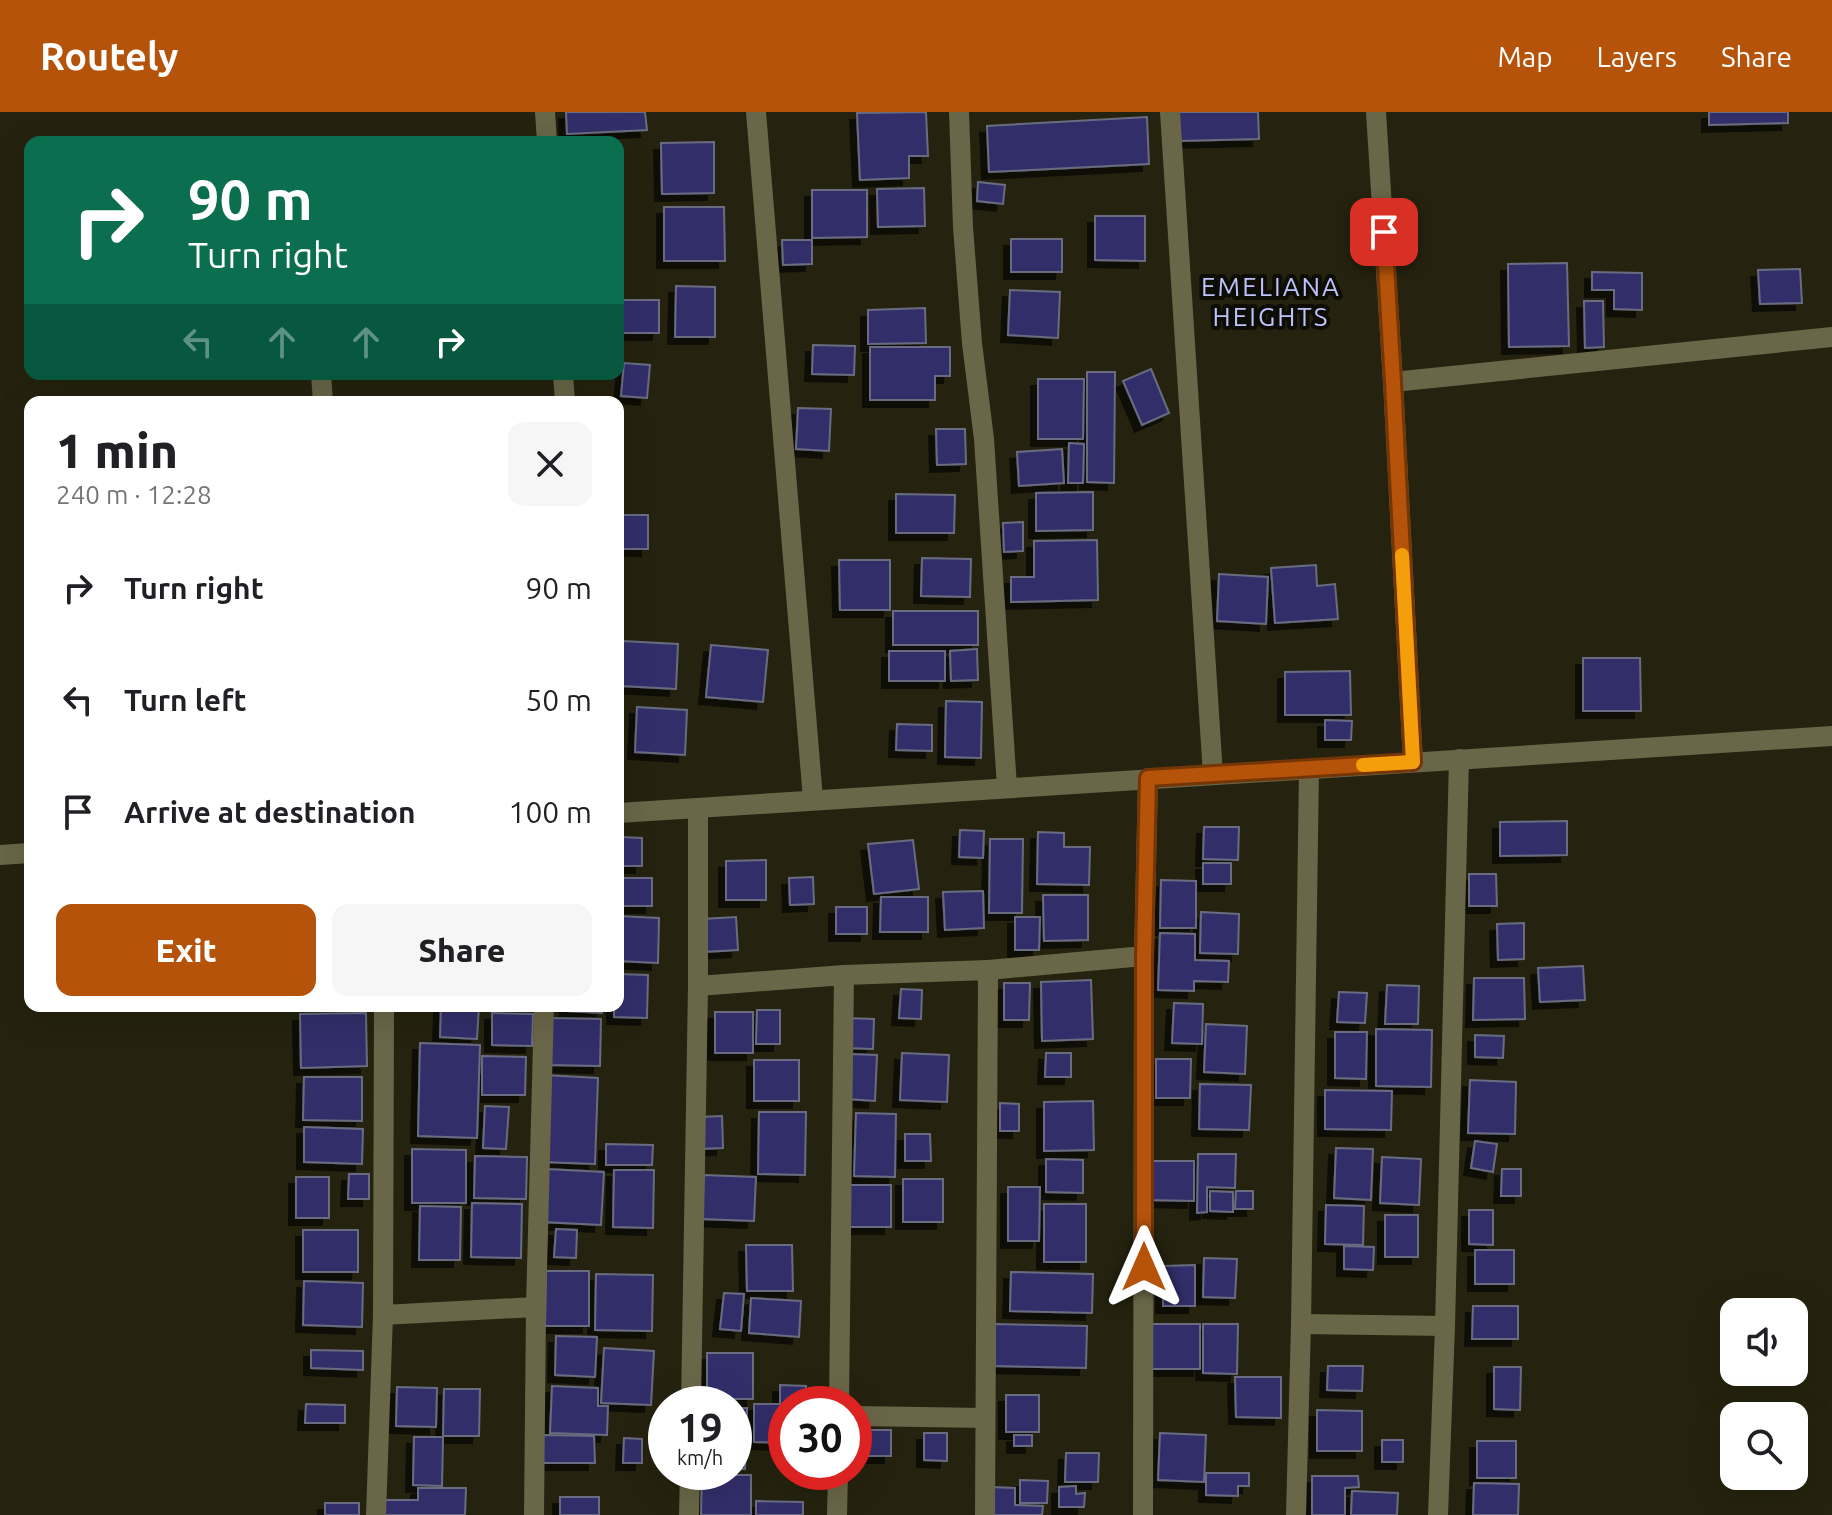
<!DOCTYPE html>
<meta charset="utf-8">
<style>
:root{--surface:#fff;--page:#f6f6f6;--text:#202124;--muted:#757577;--accent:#b45309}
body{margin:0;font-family:Ubuntu,sans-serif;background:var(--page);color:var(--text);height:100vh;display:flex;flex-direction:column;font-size:30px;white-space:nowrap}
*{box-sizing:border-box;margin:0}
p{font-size:26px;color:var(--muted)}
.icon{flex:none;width:44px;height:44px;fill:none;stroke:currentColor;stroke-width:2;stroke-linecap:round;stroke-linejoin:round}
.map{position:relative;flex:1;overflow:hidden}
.panel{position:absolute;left:24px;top:284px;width:600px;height:616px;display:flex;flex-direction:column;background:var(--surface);border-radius:16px;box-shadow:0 8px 32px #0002}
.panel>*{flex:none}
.guide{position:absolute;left:24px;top:24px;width:600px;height:244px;border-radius:16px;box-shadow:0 8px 32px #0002;background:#0b6e4f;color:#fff;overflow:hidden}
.controls{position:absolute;left:1720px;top:1186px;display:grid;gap:16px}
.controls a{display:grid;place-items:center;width:88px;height:88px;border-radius:16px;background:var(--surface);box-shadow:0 8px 32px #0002;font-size:40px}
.speed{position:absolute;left:648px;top:1274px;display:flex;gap:16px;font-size:40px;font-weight:700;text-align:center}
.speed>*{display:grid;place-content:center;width:104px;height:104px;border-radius:50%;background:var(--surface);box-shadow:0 8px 32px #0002;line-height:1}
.speed small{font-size:20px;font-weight:400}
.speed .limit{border:12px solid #d22;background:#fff;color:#111}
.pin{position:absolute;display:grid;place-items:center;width:68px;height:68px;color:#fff;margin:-34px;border-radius:16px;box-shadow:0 4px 12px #0006}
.me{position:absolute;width:88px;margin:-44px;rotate:0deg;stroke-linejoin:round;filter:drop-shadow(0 0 6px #0008)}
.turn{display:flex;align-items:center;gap:28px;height:168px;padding:0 32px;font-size:36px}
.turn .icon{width:104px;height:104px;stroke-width:2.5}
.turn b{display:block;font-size:56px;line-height:68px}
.lanes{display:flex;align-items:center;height:76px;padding:0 32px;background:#0003;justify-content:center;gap:40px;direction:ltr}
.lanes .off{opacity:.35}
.round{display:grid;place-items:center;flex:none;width:84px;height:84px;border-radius:16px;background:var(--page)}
.overview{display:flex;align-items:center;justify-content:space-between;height:136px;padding:0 32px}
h1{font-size:48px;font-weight:800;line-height:60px}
.action{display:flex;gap:16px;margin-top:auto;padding:16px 32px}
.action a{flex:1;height:92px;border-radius:16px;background:var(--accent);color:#fff;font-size:32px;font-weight:800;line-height:92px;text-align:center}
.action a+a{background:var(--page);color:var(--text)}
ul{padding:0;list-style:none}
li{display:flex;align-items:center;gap:24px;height:112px;padding:0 32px}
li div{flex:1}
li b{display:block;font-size:30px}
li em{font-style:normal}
header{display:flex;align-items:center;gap:48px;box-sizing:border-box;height:112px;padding:0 40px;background:var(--accent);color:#fff}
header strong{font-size:38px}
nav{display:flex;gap:44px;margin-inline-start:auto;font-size:28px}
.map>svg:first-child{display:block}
</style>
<header>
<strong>Routely</strong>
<nav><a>Map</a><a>Layers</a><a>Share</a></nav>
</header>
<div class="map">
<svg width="1832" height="1403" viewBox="0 0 1832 1403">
<defs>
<filter id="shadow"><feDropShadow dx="-7" dy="7" stdDeviation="0" flood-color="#0009"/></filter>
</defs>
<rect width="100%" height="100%" fill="#25230f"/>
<g fill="#302f6a" stroke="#696c81" stroke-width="2" filter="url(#shadow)">
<polygon points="566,0 645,0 647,18 567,22"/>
<polygon points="926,0 928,44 909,44 909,66 860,68 857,1"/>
<polygon points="1178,0 1258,0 1259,27 1179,29"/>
<polygon points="1709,0 1788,0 1788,11 1709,13"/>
<polygon points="1147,5 1149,52 989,60 987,14"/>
<polygon points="714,30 714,81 662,82 661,31"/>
<polygon points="978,70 1005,73 1003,92 977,89"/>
<polygon points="924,76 925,114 878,115 877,77"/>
<polygon points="812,78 867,78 867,125 812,126"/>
<polygon points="664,95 724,95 725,149 664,149"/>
<polygon points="1095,104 1145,104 1145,149 1095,148"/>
<rect x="1011" y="127" width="51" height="33"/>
<polygon points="782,128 812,128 812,152 783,153"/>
<polygon points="1567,151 1569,234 1509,235 1508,152"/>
<polygon points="1800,157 1802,191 1760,192 1758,158"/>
<polygon points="1592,160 1642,161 1642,198 1614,197 1614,178 1592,178"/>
<polygon points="676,174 715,175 715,225 675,225"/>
<polygon points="1010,178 1060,180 1058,226 1008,223"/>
<rect x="623" y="188" width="36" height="33"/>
<polygon points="1584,189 1603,189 1604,235 1585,236"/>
<polygon points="925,196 926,231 868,232 868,198"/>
<polygon points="813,233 855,234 854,263 812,262"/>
<polygon points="870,235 950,235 950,264 935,264 935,288 870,288"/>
<polygon points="624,251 650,253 647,286 621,284"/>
<polygon points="1151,257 1169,301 1142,313 1123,269"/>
<polygon points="1087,260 1115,260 1114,371 1087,370"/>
<polygon points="1038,267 1084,267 1083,327 1038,327"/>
<polygon points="798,296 831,297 829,339 796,337"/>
<polygon points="936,317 965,317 966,352 937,353"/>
<polygon points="1069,331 1084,332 1083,371 1068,371"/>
<polygon points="1062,337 1064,371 1019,374 1017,340"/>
<polygon points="1093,380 1093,418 1036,419 1036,381"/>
<polygon points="896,382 955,383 954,421 896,421"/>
<rect x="620" y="403" width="28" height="34"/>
<polygon points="1023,410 1023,439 1004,440 1003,411"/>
<polygon points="1097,428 1098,488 1011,490 1011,465 1034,465 1034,429"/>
<polygon points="922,446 971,447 970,485 921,484"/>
<polygon points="839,448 890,448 890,498 840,498"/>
<polygon points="1316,453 1317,474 1335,472 1338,507 1275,511 1271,456"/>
<polygon points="1219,462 1268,465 1266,512 1217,509"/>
<rect x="893" y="499" width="85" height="34"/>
<polygon points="622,529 678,532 676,577 621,574"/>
<polygon points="711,533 768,538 763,590 706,585"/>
<polygon points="977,537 978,568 951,569 950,539"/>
<rect x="889" y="539" width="56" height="30"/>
<polygon points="1583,546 1640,546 1641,599 1583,599"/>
<polygon points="1350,559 1351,603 1285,603 1285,560"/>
<polygon points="946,589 982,590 981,646 945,645"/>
<polygon points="637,595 687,598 685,643 635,640"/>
<polygon points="1325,608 1352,609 1351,628 1325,628"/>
<polygon points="897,612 932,613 932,639 896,638"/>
<polygon points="1567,709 1567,743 1500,744 1500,710"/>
<polygon points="1204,715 1239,715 1238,748 1203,747"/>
<polygon points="960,718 984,719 983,746 959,745"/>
<polygon points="1038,720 1064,721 1064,735 1090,735 1089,773 1037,772"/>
<polygon points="620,725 642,726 642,754 619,754"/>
<polygon points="990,727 1023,727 1022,801 989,801"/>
<polygon points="913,728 919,777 874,782 868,732"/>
<polygon points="766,748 766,788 726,788 726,749"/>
<rect x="1203" y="751" width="28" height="21"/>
<polygon points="1469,762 1496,762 1497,794 1469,794"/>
<polygon points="813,765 814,792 790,793 789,766"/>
<rect x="618" y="766" width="34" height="28"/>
<polygon points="1161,768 1196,769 1196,816 1160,816"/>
<polygon points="983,779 984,816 945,818 943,780"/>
<polygon points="1043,783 1088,783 1088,828 1044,829"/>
<polygon points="881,785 928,785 928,820 880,820"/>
<rect x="836" y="795" width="31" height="27"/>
<polygon points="1201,800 1239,802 1238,842 1200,841"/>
<polygon points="618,804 659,806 658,851 618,849"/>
<polygon points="736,805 738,838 704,840 702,807"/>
<polygon points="1015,805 1040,805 1039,838 1015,838"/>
<polygon points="1524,811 1524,847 1498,848 1497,812"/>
<polygon points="1160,821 1195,822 1195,848 1229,849 1228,870 1194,869 1194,879 1158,878"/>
<polygon points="1583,854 1585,888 1540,890 1538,856"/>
<polygon points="618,862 648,863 647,906 614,905 614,894 618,894"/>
<polygon points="1474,866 1524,866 1525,907 1473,908"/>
<polygon points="1091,868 1093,927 1042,929 1041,870"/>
<polygon points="1004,871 1030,871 1029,908 1004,908"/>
<polygon points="1387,873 1419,874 1418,912 1385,912"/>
<polygon points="901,877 922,878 921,907 899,906"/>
<polygon points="1339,880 1367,881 1365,911 1337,910"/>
<polygon points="1174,891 1203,892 1202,932 1172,931"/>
<polygon points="441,894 479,894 477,927 440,925"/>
<polygon points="567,894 603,894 602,901 567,899"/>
<polygon points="757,898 780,898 780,932 756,932"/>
<rect x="715" y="900" width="38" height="41"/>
<polygon points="366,901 367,954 301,956 300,902"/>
<polygon points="492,901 533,902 532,934 492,933"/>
<polygon points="548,906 601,907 600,954 547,953"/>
<polygon points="846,906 874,907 873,937 845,936"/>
<polygon points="1206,912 1247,914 1245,962 1204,960"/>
<polygon points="1376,917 1432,918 1431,975 1376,974"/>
<polygon points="1335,920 1367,920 1366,967 1335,966"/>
<polygon points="1475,923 1504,924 1503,946 1475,945"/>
<polygon points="420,931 480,933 477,1026 418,1024"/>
<polygon points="902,941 949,943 947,990 900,988"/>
<polygon points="1046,941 1071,941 1071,965 1045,965"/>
<polygon points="849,942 877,943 875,989 847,987"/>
<polygon points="482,944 526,945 525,983 482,983"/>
<polygon points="1156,947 1191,947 1190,986 1156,986"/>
<rect x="754" y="948" width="45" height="41"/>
<polygon points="545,963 598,966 595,1052 542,1050"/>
<polygon points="304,965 362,965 362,1009 303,1008"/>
<polygon points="1470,968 1516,970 1515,1022 1468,1021"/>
<polygon points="1200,972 1251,973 1249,1018 1199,1017"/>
<polygon points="1325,978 1392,979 1391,1018 1325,1017"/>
<polygon points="1093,989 1094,1038 1044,1039 1044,990"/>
<polygon points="1000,991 1019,992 1019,1019 1000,1019"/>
<polygon points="485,994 509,995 506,1037 483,1036"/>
<polygon points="759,1000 806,1000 805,1063 758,1062"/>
<polygon points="856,1001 896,1002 895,1065 854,1064"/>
<polygon points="722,1004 723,1036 699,1037 698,1005"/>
<polygon points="304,1015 363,1017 362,1052 304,1050"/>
<polygon points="905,1022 930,1022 931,1049 905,1049"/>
<polygon points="1475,1029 1497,1032 1493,1060 1471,1056"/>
<polygon points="606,1032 653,1033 652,1053 606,1053"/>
<polygon points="1336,1036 1373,1037 1371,1088 1334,1086"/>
<polygon points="412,1037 466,1038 466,1091 412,1091"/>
<polygon points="1198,1042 1236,1042 1235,1076 1207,1075 1207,1100 1197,1101"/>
<polygon points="475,1044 527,1045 526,1087 474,1086"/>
<polygon points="1382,1045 1421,1047 1419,1093 1380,1091"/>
<polygon points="1046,1047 1083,1048 1083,1081 1046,1080"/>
<polygon points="1148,1049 1194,1049 1194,1089 1147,1088"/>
<polygon points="546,1057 604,1060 601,1113 542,1110"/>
<polygon points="1502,1057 1521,1057 1521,1084 1501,1084"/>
<polygon points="614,1058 654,1058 653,1116 613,1115"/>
<polygon points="349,1062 369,1062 369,1087 348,1087"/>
<polygon points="704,1063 756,1065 754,1109 702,1107"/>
<rect x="296" y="1065" width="33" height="41"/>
<rect x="903" y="1067" width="40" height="43"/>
<rect x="850" y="1073" width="41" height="42"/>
<polygon points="1008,1075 1040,1075 1039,1129 1008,1129"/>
<polygon points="1210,1079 1233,1080 1233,1100 1210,1099"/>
<polygon points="1236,1079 1253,1079 1253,1097 1235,1097"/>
<polygon points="472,1091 522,1092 521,1146 471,1145"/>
<rect x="1044" y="1092" width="42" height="58"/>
<polygon points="1326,1093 1364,1094 1363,1133 1325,1132"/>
<polygon points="420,1094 461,1095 460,1148 419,1148"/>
<polygon points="1469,1098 1493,1098 1493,1133 1469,1132"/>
<rect x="1385" y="1103" width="33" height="42"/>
<polygon points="556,1117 577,1118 576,1146 554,1145"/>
<rect x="303" y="1118" width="55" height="42"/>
<polygon points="746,1133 792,1133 793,1179 747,1179"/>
<polygon points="1344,1134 1374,1135 1373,1158 1344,1157"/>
<rect x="1475" y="1138" width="39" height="34"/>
<polygon points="1204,1146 1237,1147 1235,1186 1203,1185"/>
<polygon points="1195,1153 1195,1194 1163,1194 1163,1154"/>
<polygon points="546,1159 589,1159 589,1214 545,1214"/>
<polygon points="1011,1160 1093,1162 1092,1201 1010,1199"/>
<polygon points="596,1162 653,1163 652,1219 595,1218"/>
<polygon points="304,1169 363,1171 362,1215 303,1213"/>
<polygon points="724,1181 744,1182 741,1219 720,1217"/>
<polygon points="751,1186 801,1189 799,1225 749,1221"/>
<polygon points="1473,1194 1518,1194 1518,1227 1472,1227"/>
<polygon points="995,1212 1087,1214 1086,1256 995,1254"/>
<polygon points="1145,1212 1200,1212 1200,1257 1144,1257"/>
<polygon points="1203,1212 1238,1212 1237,1262 1203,1261"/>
<polygon points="556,1224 597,1225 595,1265 555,1263"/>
<polygon points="604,1236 654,1239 651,1293 601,1291"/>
<polygon points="311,1238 363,1239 363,1258 311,1256"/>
<rect x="707" y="1241" width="46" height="46"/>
<polygon points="1328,1254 1363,1254 1362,1279 1327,1278"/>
<polygon points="1494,1255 1521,1255 1520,1298 1494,1297"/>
<polygon points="1235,1265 1281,1265 1281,1306 1236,1305"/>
<polygon points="780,1273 806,1274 806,1292 786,1292 786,1331 754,1330 754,1292 780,1292"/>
<polygon points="552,1274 598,1276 598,1294 608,1294 607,1323 550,1321"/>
<polygon points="397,1275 437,1276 436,1315 396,1314"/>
<polygon points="444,1277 480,1277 479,1324 443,1324"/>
<rect x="1006" y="1283" width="33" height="37"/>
<polygon points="306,1292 345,1293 345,1311 305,1311"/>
<polygon points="734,1296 747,1296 745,1357 734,1357"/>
<polygon points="1317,1298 1362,1299 1362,1339 1317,1339"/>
<rect x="854" y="1318" width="37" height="26"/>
<polygon points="924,1321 947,1321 947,1349 924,1348"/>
<polygon points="1160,1321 1206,1323 1204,1370 1158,1368"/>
<polygon points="543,1323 594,1324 595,1351 542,1351"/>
<rect x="1014" y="1323" width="18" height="11"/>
<polygon points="414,1325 443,1325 442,1374 413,1373"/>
<polygon points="624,1326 642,1327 642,1351 623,1351"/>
<rect x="1382" y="1328" width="21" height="22"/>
<rect x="1477" y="1329" width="39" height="37"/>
<polygon points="1066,1341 1099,1341 1098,1370 1065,1370"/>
<polygon points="1206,1361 1249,1361 1249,1374 1238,1374 1238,1384 1206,1383"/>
<polygon points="702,1363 751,1363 751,1403 701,1403"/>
<polygon points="1312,1364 1358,1364 1359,1375 1345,1376 1345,1403 1312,1403"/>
<polygon points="1020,1368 1048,1369 1047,1391 1020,1391"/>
<polygon points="1474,1371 1519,1372 1518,1403 1473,1403"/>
<polygon points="1076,1374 1076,1382 1085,1381 1084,1395 1059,1395 1059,1375"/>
<polygon points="991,1375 1015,1376 1015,1393 1043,1394 1042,1403 991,1403"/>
<polygon points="418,1376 466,1376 465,1403 382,1403 382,1388 418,1388"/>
<polygon points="1352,1379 1398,1381 1397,1403 1351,1403"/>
<rect x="560" y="1385" width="39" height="18"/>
<polygon points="756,1389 803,1390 803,1403 756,1403"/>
<rect x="325" y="1391" width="34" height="12"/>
</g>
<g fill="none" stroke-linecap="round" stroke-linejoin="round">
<g stroke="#6a6648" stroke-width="20">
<polyline points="545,0 547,30"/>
<polyline points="756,0 813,687"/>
<polyline points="959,0 963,115 972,231 984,327 1007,675"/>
<polyline points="1170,0 1213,663"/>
<polyline points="1376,0 1393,270 1413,650"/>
<polyline points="321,262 323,290"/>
<polyline points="563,262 565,290"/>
<polyline points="1393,270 1832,225"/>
<polyline points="618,701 1832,624"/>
<polyline points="0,743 30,741"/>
<polyline points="988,858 1144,844"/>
<polyline points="844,863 988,858 985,1403"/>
<polyline points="698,874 844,863 839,1292"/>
<polyline points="383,1203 536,1195"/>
<polyline points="1301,1212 1445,1214"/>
<polyline points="691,1292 698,874 698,696"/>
<polyline points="854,1304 985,1306"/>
<polyline points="376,1403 383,1203 384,894"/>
<polyline points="534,1403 536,1195 544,894"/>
<polyline points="689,1403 690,1360"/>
<polyline points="837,1403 838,1360"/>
<polyline points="1143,1403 1144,844 1148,666"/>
<polyline points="1296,1403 1301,1212 1309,657"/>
<polyline points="1438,1403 1445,1214 1459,647"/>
</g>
</g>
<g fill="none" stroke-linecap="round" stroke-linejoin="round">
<defs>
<polyline id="route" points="1144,1155 1144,844 1148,666 1413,650 1393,270 1384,120"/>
</defs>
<use href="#route" stroke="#753606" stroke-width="20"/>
<use href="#route" stroke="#b45309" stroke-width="14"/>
<polyline stroke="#f59e0b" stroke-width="14" points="1363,653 1413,650 1402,443"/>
</g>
<g text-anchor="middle" stroke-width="8" stroke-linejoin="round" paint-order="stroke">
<g font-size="26" letter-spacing="2" fill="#bec3fc" stroke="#0d0c05">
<text x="1271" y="184">EMELIANA<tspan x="1271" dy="30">HEIGHTS</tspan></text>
</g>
</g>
</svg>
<div class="controls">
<a><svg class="icon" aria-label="sound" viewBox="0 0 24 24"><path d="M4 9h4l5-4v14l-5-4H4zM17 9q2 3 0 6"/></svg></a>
<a><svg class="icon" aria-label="search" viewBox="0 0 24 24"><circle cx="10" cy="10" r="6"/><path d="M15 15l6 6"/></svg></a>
</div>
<div class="speed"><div>19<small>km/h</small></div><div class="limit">30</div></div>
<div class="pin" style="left:1384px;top:120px;background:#d93025"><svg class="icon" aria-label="arrive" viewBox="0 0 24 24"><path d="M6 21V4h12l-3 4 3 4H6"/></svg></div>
<svg class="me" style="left:1144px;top:1155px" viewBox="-20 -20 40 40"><path d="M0-17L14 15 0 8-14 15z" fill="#b45309" stroke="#fff" stroke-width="4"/></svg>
<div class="guide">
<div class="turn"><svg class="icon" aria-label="right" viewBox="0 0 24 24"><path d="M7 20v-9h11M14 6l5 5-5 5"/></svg><div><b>90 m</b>Turn right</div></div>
<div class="lanes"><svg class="icon off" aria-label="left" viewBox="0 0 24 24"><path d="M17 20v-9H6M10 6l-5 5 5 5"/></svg><svg class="icon off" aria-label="ahead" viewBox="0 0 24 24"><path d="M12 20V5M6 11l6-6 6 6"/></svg><svg class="icon off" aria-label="ahead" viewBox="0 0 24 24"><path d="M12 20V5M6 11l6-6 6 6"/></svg><svg class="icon" aria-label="right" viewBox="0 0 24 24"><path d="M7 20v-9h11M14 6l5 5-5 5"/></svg></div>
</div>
<section class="panel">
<div class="overview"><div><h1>1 min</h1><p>240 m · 12:28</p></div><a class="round"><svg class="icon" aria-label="close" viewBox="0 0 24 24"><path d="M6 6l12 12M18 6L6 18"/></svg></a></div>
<ul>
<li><svg class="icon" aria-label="right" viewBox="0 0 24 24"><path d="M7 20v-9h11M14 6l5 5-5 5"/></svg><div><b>Turn right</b></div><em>90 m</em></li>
<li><svg class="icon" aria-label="left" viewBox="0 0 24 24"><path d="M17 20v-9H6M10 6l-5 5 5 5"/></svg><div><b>Turn left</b></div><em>50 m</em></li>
<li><svg class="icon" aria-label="arrive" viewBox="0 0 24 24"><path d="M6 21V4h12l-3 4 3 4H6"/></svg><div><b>Arrive at destination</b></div><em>100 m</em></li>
</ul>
<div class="action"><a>Exit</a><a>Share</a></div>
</section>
</div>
